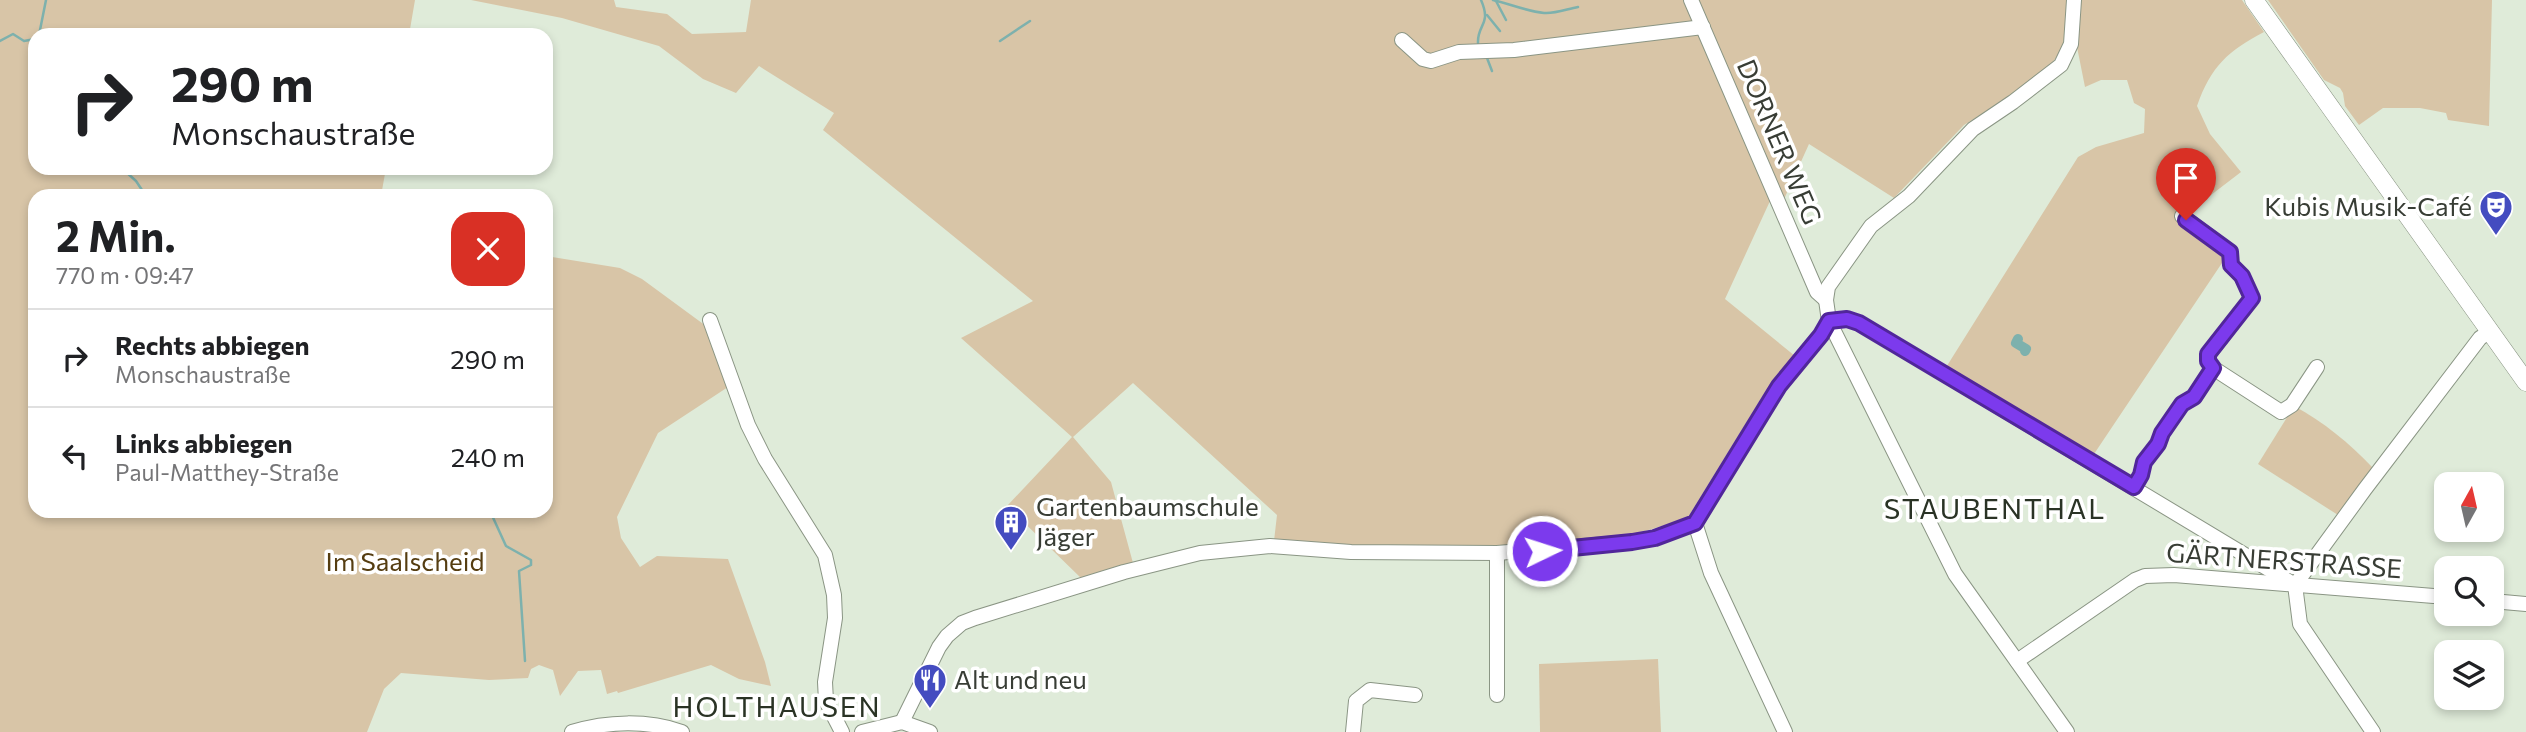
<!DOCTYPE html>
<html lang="de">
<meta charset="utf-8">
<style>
:root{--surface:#fff;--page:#f2f2f2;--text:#202124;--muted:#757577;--line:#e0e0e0}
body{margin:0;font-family:Commissioner,sans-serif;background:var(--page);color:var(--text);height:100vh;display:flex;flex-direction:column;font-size:26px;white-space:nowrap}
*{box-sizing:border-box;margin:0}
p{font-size:23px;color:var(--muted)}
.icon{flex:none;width:38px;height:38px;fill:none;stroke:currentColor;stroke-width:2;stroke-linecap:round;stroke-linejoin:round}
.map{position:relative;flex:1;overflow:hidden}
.panel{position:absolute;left:28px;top:189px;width:525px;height:329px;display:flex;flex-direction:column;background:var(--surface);border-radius:21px;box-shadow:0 4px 10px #0003}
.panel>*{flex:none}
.guide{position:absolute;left:28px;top:28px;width:525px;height:147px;border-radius:21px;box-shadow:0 4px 10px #0003;background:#fff;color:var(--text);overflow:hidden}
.needle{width:46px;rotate:8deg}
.fabs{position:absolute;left:2434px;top:472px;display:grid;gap:14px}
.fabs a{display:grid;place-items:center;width:70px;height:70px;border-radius:14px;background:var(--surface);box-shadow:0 4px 10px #0003;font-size:35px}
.pin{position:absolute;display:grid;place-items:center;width:60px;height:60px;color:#fff;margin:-72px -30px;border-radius:50% 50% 50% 0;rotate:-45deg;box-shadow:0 0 7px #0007}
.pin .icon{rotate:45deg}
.me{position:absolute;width:77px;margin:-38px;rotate:86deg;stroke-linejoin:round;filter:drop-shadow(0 0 5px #0008)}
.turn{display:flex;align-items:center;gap:24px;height:147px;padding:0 28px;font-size:32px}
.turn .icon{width:91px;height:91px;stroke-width:2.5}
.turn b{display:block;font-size:49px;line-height:60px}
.round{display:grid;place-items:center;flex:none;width:74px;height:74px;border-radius:21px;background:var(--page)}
.headline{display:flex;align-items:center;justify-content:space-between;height:119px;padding:0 28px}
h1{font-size:42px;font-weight:700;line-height:52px}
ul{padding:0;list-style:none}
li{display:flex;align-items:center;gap:21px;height:98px;padding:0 28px;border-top:2px solid var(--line)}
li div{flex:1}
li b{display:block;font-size:26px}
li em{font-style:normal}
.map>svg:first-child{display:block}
</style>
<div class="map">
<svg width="2526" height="732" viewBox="0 0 2526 732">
<rect width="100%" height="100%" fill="#dfebd9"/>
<g fill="#d8c5a7">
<polygon points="0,0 415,0 409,35 35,35 35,168 386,168 381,196 35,196 35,511 546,511 546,256 620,268 642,279 706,326 728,387 658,433 617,517 621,538 640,567 657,556 728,559 765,662 771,686 739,679 711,665 618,693 617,691 607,694 601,670 578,671 560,696 553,670 539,665 531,669 528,678 489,680 401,673 384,689 367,732 0,732"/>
<path d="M471,0H614L616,7L667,14L692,34L746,32L751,0H2069L2063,46L2052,64L2016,93L1964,125L1894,198L1809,144L1785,197L1770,201L1725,299L1795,356L1762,397L1687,519C1663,525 1639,534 1615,538C1502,554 1387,548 1274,541L1277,515L1133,383L1073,437L1111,482L1133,563L1082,579L1007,506L1072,437L961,338L1033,301L823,130L834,113L759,66L736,93L703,79L659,46L562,18Z"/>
<path d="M2081,0H2242L2264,32C2228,51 2211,66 2197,106L2210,134L2241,172L2181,218L2228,254L2092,457L1945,369L2078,157L2096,147L2144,133L2145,109L2134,103L2127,80H2101L2085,87L2077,47Z"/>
<polygon points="2268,0 2492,0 2489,126 2448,120 2446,113 2420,108 2383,108 2359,125 2345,106 2343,93 2340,88 2324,80"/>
<path d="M2294,406C2324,422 2349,443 2373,468L2338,515L2258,464Z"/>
<polygon points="1658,659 1661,732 1540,732 1539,664"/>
</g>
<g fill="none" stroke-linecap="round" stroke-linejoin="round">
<g stroke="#7db1ad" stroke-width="2.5">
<path d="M1493,0C1510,4 1526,11 1544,13C1555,14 1567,9 1578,7"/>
<polyline points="1496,1 1506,20"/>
<polyline points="1487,15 1500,31"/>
<polyline points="39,35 46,0"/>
<polyline points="0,41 13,34 24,41 35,39"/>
<polyline points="1000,41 1030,21"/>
<path d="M1478,43C1477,24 1492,25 1481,0"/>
<polyline points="1487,58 1492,71"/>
<polyline points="126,168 125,171 136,181 146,196"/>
<polyline points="490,511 506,546 531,560 531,565 519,571 525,661"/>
</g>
<polyline stroke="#7db1ad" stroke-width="10" points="2018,339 2016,343 2026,349 2025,351"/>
<defs>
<g id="minor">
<polyline points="1691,0 1817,292 1826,300"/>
<polyline points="1402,40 1423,59 1431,61 1459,52 1514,50 1703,27"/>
<polyline points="2182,216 2230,252 2231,265 2242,277 2252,298 2209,354 2208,361 2213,368 2281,412 2292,405 2317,367"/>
<polyline points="710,320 748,425 765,459 825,555 834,595 835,618 825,682 826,701 842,732"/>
<polyline points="1829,321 1847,319 1859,323 2295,585"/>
<polyline points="2134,487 2141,475 2144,462 2158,444 2162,433 2182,404 2194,397 2213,368"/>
<polyline points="1695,523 1711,573 1785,732"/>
<polyline points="2295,585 2365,489 2480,338 2489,332"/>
<polyline points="2295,585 2300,624 2373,732"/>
<polyline points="2492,601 2526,604"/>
<polyline points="2017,661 2135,580 2145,576 2174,575 2446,597"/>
<polyline points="1497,695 1497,553"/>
<polyline points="902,722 939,647 947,636 962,623 975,618 1124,572 1200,553 1270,546 1351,552 1497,553 1631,542 1655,538 1695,523 1779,386 1821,335 1829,321"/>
<path d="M572,732C607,721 648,720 682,732"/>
<polyline points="862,732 902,722 930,732"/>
<polyline points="1353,732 1356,701 1370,690 1415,695"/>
<polyline points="2067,732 1955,574 1829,321 1826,300 1828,287 1871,226 1909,196 1973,129 2013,102 2061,65 2071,44 2074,0"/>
</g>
<polyline id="major" points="2254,0 2526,382"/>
</defs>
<use href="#minor" stroke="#8a9584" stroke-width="16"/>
<use href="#major" stroke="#8a9584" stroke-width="19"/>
<use href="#minor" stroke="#fff" stroke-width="14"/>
<use href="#major" stroke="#fff" stroke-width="18"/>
</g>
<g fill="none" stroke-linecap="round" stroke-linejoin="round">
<defs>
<polyline id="route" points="1542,551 1632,542 1655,538 1695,523 1779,386 1821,335 1829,321 1847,319 1859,323 2134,487 2141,475 2144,462 2158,444 2162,433 2182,404 2194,397 2213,368 2208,361 2208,354 2252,298 2242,276 2231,265 2230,252 2186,220"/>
</defs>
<use href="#route" stroke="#51269a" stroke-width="18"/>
<use href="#route" stroke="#7c3aed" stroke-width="12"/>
</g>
<defs>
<symbol id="theatre-pin" viewBox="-11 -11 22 30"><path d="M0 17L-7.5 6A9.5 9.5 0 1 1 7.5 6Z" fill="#444cc0" stroke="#fff"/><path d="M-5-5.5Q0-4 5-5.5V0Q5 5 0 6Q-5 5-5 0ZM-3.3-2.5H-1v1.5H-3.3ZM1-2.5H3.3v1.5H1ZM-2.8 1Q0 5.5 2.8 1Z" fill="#fff"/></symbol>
<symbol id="building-pin" viewBox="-11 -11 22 30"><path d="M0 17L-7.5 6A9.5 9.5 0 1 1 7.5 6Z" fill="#444cc0" stroke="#fff"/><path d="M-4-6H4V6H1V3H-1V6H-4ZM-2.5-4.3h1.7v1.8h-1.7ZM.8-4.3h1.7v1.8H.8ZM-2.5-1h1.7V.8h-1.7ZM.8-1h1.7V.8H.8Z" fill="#fff"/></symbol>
<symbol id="restaurant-pin" viewBox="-11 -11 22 30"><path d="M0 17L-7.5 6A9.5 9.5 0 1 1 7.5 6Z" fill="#444cc0" stroke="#fff"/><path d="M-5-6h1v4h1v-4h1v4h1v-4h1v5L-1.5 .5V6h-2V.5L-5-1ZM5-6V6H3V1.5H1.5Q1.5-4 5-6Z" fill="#fff"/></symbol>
</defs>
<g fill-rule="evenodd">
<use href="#theatre-pin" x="2477" y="188" width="38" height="52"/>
<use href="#building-pin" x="992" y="503" width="38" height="52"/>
<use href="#restaurant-pin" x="911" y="661" width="38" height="52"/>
</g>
<g text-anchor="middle" stroke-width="7" stroke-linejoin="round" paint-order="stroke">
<g font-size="26" fill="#383d35" stroke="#fff">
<text transform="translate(1779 142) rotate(67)" y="9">DORNER WEG</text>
<text transform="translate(2284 561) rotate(4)" y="9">GÄRTNERSTRASSE</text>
</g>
<g font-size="26" fill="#383d35" stroke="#fff" text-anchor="start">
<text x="2472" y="216" text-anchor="end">Kubis Musik-Café</text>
<text x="1036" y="516">Gartenbaumschule<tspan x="1036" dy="30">Jäger</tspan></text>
<text x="954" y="689">Alt und neu</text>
</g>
<g font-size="26" fill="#553d11" stroke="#fff">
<text x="405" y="571">Im Saalscheid</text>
</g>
<g font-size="28" letter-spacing="2" fill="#2a3325" stroke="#fff">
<text x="1995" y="519">STAUBENTHAL</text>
<text x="777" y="717">HOLTHAUSEN</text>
</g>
</g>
</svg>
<div class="fabs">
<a><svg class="needle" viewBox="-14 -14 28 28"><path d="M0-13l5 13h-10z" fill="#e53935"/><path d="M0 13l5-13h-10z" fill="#757577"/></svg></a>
<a><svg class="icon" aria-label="search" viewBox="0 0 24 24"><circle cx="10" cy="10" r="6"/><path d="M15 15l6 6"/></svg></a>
<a><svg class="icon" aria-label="layers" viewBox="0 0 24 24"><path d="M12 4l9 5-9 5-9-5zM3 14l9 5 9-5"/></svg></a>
</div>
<div class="pin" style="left:2186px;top:220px;background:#d93025"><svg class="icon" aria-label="arrive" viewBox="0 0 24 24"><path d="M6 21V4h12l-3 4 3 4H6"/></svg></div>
<svg class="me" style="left:1542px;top:551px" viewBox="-20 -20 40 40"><circle r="17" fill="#7c3aed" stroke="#fff" stroke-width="3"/><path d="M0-11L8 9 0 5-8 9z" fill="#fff"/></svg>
<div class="guide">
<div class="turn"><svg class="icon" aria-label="right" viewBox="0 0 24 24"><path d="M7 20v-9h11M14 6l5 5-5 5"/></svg><div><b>290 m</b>Monschaustraße</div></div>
</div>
<section class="panel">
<div class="headline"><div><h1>2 Min.</h1><p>770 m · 09:47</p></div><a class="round" style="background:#d93025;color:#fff"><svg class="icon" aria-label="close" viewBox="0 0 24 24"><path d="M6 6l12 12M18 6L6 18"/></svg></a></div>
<ul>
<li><svg class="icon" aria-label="right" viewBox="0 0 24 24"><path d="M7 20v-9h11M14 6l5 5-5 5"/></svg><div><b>Rechts abbiegen</b><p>Monschaustraße</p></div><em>290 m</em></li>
<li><svg class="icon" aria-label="left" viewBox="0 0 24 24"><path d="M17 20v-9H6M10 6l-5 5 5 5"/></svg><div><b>Links abbiegen</b><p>Paul-Matthey-Straße</p></div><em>240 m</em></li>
</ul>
</section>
</div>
